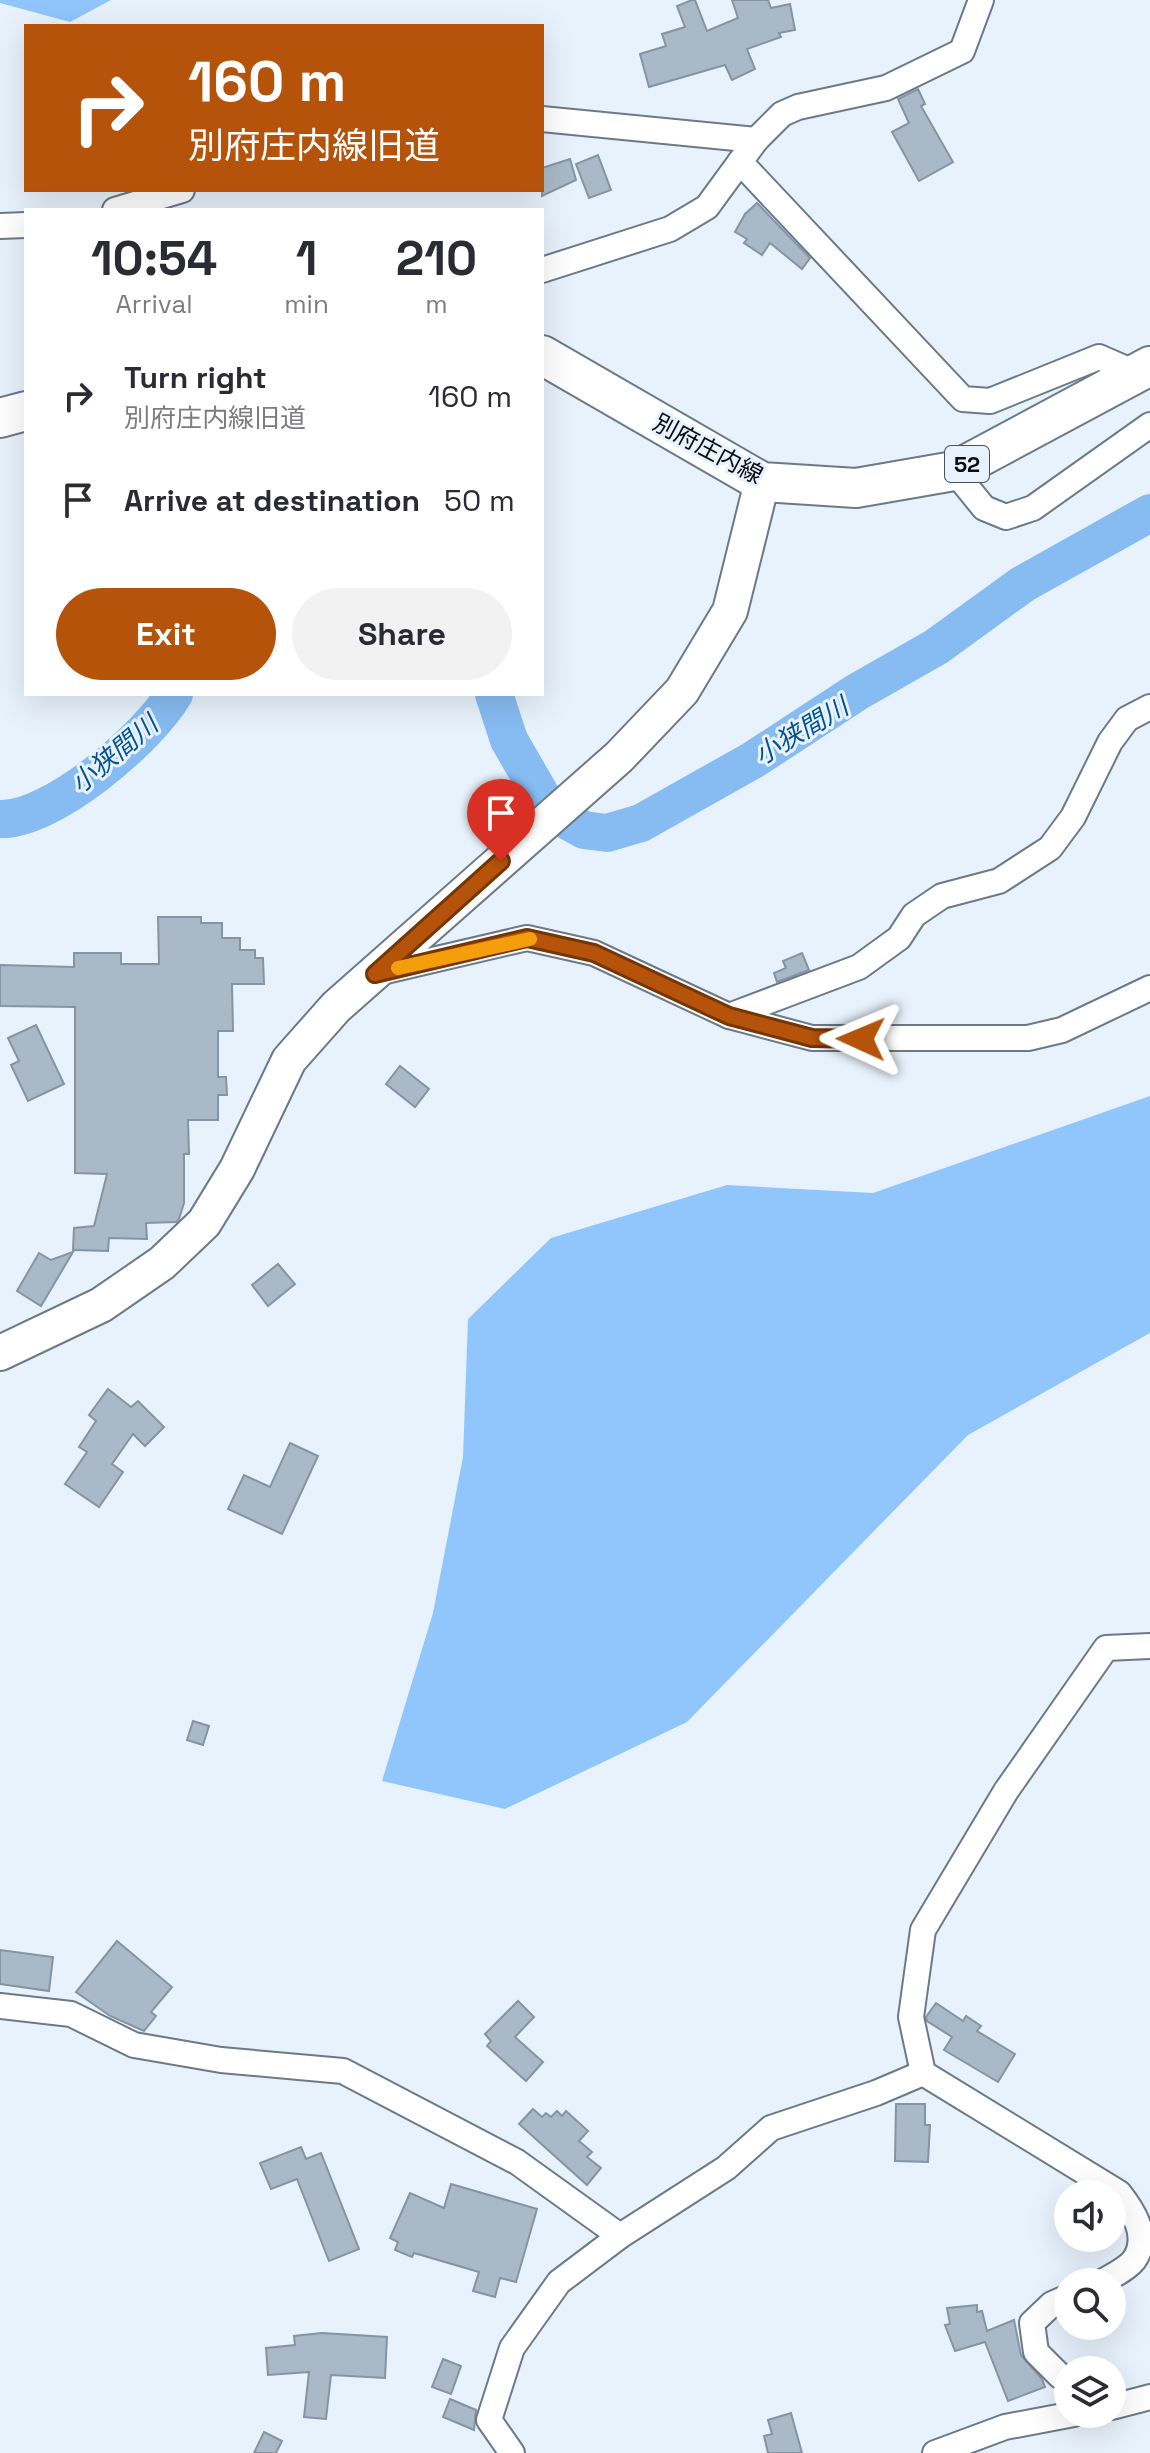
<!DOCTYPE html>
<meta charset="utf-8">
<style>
:root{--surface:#fff;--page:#f2f2f3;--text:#2b2b33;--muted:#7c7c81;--accent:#b45309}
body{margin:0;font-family:"Space Grotesk","Noto Sans JP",sans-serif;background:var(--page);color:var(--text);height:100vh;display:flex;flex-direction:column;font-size:30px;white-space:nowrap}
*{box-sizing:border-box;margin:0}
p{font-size:26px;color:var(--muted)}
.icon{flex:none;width:44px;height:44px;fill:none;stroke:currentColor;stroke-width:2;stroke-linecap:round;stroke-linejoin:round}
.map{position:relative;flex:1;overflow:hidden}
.panel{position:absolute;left:24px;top:208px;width:520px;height:488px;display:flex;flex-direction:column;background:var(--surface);border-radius:0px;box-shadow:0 8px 32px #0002}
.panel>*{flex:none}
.banner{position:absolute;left:24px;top:24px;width:520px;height:168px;border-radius:0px;box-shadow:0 8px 32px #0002;background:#b45309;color:#fff;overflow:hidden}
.fabs{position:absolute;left:1054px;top:2180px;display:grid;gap:16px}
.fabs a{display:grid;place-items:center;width:72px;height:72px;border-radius:50%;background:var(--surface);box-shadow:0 8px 32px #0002;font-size:40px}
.pin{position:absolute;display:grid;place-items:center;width:68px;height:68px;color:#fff;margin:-82px -34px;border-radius:50% 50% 50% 0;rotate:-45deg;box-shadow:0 0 8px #0007}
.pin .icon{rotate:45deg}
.me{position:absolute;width:88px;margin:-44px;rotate:271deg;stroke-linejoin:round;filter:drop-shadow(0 0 6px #0008)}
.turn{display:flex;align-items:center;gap:28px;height:168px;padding:0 32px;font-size:36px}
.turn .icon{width:104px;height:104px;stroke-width:2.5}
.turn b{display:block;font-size:56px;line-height:68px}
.eta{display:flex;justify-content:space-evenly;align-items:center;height:136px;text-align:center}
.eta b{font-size:48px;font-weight:700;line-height:56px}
.primary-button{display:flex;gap:16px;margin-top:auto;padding:16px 32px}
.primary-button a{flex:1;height:92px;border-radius:48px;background:var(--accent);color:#fff;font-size:32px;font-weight:700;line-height:92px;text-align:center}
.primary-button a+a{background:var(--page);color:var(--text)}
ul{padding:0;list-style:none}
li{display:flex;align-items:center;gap:24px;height:104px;padding:0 32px}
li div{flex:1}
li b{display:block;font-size:30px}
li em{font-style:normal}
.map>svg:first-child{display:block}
</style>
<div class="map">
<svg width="1150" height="2453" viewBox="0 0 1150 2453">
<rect width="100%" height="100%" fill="#e8f2fc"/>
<g fill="#90c6fb">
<polygon points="0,0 111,0 70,22 0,3"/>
<polygon points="1150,1096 1150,1333 968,1435 687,1722 505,1809 382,1781 433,1613 463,1457 468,1319 551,1238 727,1185 873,1193"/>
</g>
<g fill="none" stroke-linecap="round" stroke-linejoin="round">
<g stroke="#87bcf2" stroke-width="38">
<polyline points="494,694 509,740 550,811 584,830 607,833 641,823 753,760 857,692 936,647 1023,584 1150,513"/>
<path d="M0,819C52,821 149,737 174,694"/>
</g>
</g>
<g fill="#aab9c8" stroke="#8594a3" stroke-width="2">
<polygon points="692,0 695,0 707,31 738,18 732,0 768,0 771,8 790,4 795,30 779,33 781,37 747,49 755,69 732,80 725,65 649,87 640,54 666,46 662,34 685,27 677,6"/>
<polygon points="918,89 925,104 921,106 953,162 919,181 892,132 909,123 898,99"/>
<polygon points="598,155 611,190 589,198 576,164"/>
<polygon points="570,159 576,180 542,196 542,168"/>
<polygon points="757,203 810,258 802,269 770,243 762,255 744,243 747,239 735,232 745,214"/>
<polygon points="158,917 201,917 201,923 222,923 222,938 240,938 240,950 255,950 255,958 263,958 264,984 232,984 233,1031 218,1031 218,1077 226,1077 227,1095 218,1095 218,1120 188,1120 189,1154 184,1154 184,1203 179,1219 176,1222 146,1223 147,1239 109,1238 108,1251 73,1250 74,1228 94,1226 107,1174 75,1173 75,1007 0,1006 0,965 74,967 74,953 121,953 121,964 159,964"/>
<polygon points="802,953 809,970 777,982 774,973 786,968 783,961"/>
<polygon points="36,1025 64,1084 28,1101 11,1065 19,1061 8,1038"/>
<polygon points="400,1066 429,1089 415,1107 386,1084"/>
<polygon points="73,1252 41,1306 17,1291 39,1253 51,1260"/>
<polygon points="278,1264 295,1284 268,1306 252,1285"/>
<polygon points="108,1389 131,1407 138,1401 164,1427 145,1446 133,1434 112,1464 123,1472 99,1507 65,1484 87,1452 79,1447 96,1421 89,1415"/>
<polygon points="290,1443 318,1456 282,1534 228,1509 244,1475 270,1487"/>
<polygon points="193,1721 209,1726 203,1745 187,1740"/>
<polygon points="117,1941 172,1987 151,2012 156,2016 144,2031 110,2016 76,1992"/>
<polygon points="0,1950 53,1957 49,1991 0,1984"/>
<polygon points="518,2001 534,2017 515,2037 543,2062 526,2081 487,2046 491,2041 485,2034"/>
<polygon points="936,2003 963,2021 966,2016 981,2026 977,2031 1015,2054 998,2082 944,2050 952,2037 927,2021 926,2017"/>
<polygon points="896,2104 925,2104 925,2125 930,2125 928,2162 895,2161"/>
<polygon points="533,2109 542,2117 546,2113 551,2117 557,2111 562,2116 566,2111 588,2131 579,2141 592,2152 587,2157 601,2168 587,2185 519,2124"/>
<polygon points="301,2147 306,2159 321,2153 359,2249 329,2261 297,2179 271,2189 260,2163"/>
<polygon points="451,2184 537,2209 516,2282 500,2278 495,2297 473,2291 479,2272 414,2253 412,2257 395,2250 398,2242 390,2238 410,2193 444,2208"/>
<polygon points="977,2305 977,2312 982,2311 987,2331 1014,2320 1021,2355 1042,2379 1045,2387 1008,2401 985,2342 955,2351 945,2325 950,2324 947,2308"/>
<polygon points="322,2333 387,2337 385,2378 331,2375 326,2419 304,2417 309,2372 268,2375 266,2348 295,2345 294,2336"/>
<polygon points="443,2359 461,2366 451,2394 432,2387"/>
<polygon points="450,2399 476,2410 474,2430 443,2417"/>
<polygon points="791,2413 802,2453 768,2453 764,2436 772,2434 768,2420"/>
<polygon points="264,2432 282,2441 276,2453 254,2453"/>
</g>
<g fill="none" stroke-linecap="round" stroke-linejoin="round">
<defs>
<g id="street">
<polyline points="542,119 756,140"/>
<polyline points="740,162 963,399 990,401 1099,357 1138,374"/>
<polyline points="115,210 182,190"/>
<polyline points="0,226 26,225"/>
<polyline points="542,270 670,229 707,207 756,140 782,114 798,107 886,88 962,51 981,0"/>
<polyline points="954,471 984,508 1006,517 1033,508 1150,425"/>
<polyline points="377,973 527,938 594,953 729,1016 859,967 899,938 914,915 942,896 999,881 1050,848 1073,817 1110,742 1127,719 1150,707"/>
<polyline points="729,1016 812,1038 1028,1038 1062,1030 1150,988"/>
<polyline points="0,2006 71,2014 134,2045 221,2060 343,2071 517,2162 620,2236"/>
<path d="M1102,2282C1112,2276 1127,2269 1134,2260C1150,2237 1134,2212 1119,2193L923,2073L911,2017L923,1930L1006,1791L1106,1648L1150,1646"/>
<polyline points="1068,2297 1052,2304 1032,2323 1036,2352 1060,2376 1068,2378"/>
<polyline points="1112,2407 1150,2397"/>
<polyline points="512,2453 489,2420 512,2348 559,2282 620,2236 726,2168 771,2128 876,2093 923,2073"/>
<polyline points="935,2453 1005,2427 1074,2414"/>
</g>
<polyline id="secondary" points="0,1353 101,1305 162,1263 204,1223 237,1169 289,1060 336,1007 619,757 682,691 730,611 762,482"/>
<g id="primary">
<polyline points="542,355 762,482 856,488 954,471 1150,366"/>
<polyline points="0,418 26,411"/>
</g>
</defs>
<use href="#street" stroke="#6b7988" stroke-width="28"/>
<use href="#secondary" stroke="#6b7988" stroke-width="38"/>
<use href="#primary" stroke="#6b7988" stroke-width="42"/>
<use href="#street" stroke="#fff" stroke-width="24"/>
<use href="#secondary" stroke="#fff" stroke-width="34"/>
<use href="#primary" stroke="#fff" stroke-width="38"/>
</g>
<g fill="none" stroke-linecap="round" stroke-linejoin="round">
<defs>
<polyline id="route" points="501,861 375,974 527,938 594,953 729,1016 812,1038 861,1039"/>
</defs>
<use href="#route" stroke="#753606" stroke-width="20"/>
<use href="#route" stroke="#b45309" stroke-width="14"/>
<polyline stroke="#f59e0b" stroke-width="14" points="398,968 530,939"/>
</g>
<g text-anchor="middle" stroke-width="6" stroke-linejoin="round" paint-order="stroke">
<rect fill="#e8f2fc" stroke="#4a5158" stroke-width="2" x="945" y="446" width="44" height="36" rx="6"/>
<g font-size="22" font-weight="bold" fill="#070c11">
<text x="967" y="472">52</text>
</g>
<g font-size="24" fill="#070c11" stroke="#e8f2fc">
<text transform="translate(708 449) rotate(28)" y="8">別府庄内線</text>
</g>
<g font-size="26" font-style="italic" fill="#02538e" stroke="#e8f2fc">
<text transform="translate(801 731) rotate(-31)" y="9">小狭間川</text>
<text transform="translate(114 754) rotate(-40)" y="9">小狭間川</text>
</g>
</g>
</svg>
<div class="fabs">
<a><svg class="icon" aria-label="sound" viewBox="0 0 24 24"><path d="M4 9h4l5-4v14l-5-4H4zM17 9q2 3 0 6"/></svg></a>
<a><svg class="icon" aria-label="search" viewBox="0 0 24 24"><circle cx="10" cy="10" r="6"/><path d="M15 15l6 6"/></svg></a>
<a><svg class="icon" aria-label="layers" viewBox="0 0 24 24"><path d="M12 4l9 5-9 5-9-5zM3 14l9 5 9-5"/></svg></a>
</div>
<div class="pin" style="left:501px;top:861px;background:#d93025"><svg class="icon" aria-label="arrive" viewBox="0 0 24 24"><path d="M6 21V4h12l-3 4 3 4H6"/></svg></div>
<svg class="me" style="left:861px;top:1039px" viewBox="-20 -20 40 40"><path d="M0-17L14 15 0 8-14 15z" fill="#b45309" stroke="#fff" stroke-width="4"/></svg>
<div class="banner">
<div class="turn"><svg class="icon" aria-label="right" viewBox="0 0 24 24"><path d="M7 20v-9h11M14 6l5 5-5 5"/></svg><div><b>160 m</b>別府庄内線旧道</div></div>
</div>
<section class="panel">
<div class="eta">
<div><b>10:54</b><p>Arrival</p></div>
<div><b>1</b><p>min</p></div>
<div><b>210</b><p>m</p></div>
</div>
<ul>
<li><svg class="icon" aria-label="right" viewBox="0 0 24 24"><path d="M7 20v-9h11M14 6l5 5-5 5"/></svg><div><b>Turn right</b><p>別府庄内線旧道</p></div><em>160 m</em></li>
<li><svg class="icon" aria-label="arrive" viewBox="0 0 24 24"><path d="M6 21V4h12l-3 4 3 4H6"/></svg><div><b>Arrive at destination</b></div><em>50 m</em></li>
</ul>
<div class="primary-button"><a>Exit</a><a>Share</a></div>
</section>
</div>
